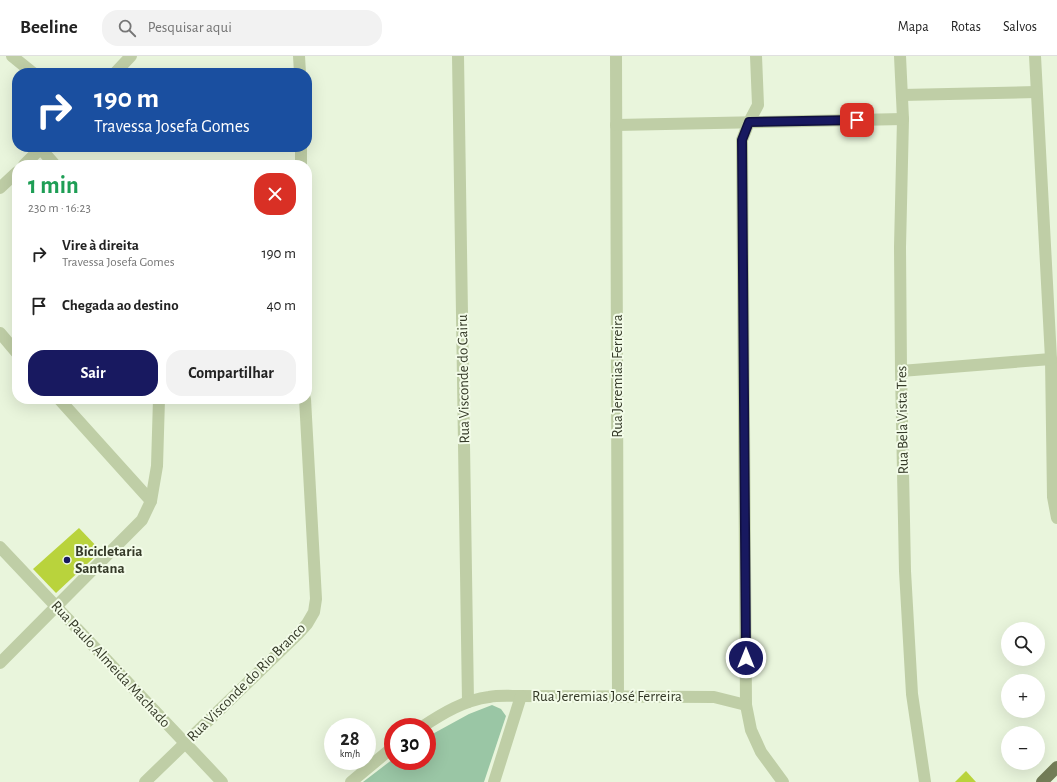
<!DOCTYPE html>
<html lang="pt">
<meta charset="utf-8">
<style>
:root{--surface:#fff;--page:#f2f2f2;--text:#222;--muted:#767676;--line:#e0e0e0;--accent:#181960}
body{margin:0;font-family:"Alegreya Sans",sans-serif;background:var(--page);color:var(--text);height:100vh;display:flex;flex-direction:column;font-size:15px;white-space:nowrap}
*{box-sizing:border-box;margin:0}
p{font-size:13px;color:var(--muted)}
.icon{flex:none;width:22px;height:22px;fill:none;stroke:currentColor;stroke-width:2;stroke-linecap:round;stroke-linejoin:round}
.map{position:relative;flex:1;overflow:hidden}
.side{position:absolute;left:12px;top:104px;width:300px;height:244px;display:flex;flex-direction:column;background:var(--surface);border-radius:16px;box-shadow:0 4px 16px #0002}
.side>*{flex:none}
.guide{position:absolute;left:12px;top:12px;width:300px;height:84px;border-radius:16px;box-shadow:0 4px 16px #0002;background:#1a4fa0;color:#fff;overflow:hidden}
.fabs{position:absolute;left:1001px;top:566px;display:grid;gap:8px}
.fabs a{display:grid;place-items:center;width:44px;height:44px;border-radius:50%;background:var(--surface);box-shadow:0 4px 16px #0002;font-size:20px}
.speed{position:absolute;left:324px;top:662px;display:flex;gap:8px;font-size:20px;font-weight:700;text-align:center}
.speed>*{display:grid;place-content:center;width:52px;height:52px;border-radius:50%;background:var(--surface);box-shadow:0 4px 16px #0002;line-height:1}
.speed small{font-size:10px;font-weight:400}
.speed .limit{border:6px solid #d22;background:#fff;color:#111}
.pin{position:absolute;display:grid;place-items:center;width:34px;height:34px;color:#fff;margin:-17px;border-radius:8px;box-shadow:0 2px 6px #0006}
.me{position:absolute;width:44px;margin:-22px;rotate:0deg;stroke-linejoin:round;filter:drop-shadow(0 0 3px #0008)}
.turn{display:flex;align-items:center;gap:14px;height:84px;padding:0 16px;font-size:18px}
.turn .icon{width:52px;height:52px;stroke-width:2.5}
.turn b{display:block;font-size:28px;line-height:34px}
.round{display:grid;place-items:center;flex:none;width:42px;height:42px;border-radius:16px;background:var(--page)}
.summary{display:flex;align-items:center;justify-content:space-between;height:68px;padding:0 16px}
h1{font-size:24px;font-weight:600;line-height:30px;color:#1e9e55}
.action{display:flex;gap:8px;margin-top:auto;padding:8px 16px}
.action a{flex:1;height:46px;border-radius:16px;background:var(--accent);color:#fff;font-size:16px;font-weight:600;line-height:46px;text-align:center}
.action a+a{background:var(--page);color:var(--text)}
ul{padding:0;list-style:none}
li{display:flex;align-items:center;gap:12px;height:52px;padding:0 16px}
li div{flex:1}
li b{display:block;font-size:15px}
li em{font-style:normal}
header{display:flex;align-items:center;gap:24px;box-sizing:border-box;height:56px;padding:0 20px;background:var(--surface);border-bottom:1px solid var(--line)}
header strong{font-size:19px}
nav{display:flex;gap:22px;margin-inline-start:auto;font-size:14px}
.search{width:280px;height:36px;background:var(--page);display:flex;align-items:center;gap:10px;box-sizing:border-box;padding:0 14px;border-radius:16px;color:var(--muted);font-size:15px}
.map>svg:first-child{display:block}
</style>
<header>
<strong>Beeline</strong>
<div class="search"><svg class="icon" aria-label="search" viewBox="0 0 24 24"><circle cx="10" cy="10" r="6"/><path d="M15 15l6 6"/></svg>Pesquisar aqui</div>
<nav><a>Mapa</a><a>Rotas</a><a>Salvos</a></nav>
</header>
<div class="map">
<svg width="1057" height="726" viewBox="0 0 1057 726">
<rect width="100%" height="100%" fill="#e9f5dc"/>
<polygon fill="#9ac6a5" points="492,649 501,653 506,660 484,726 363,726 393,703 393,705 427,705 427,681 469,658"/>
<g fill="#b9d33c">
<polygon points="79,472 101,495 56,537 33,513"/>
<polygon points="966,715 976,726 955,726"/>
</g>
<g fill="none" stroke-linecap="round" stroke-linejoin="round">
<g stroke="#bfcea6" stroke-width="12">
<polyline points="12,0 33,17"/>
<polyline points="299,0 300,17"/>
<polyline points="458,0 468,646"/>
<polyline points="616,0 618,641"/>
<polyline points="756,0 758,49 749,66 742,84 746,649 751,674 761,696 783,726"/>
<polyline points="900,0 903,63 900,191 901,315 905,515 912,638 925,726"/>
<polyline points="1035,0 1051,303 1053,441 1057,462"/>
<polyline points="115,17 131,0"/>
<polyline points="902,39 1036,36"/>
<polyline points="616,69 903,63"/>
<polyline points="301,91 301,109"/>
<polyline points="41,93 55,109"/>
<polyline points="24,109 42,91"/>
<polyline points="0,132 17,116"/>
<polyline points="0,277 17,297"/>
<polyline points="901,315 1051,303"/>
<polyline points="59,343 151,445"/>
<polyline points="0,491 222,726"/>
<polyline points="0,607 142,464 151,445 157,410 159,343"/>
<path d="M422,671C443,657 465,644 489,641C499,639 510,640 521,640L714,641L746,649"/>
<polyline points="145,726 298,578 307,568 314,556 316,543 305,343"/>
<polyline points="351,726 393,691"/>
<polyline points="494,726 521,640"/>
</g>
<polyline stroke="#737d57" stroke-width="12" points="1042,726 1057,711"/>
</g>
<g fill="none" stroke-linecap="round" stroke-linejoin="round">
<defs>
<polyline id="route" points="746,602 742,84 749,66 857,64"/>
</defs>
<use href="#route" stroke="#10103e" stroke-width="10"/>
<use href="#route" stroke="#181960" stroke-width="7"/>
</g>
<circle fill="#181960" stroke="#f3fce9" stroke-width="1.5" cx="67" cy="504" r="4"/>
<g text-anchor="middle" stroke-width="4" stroke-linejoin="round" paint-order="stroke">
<g font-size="15" fill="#353a28" stroke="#f3fce9">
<text transform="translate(617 320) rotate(-90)" y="5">Rua Jeremias Ferreira</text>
<text transform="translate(463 323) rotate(-91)" y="5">Rua Visconde do Cairu</text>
<text transform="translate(902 364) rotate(-91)" y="5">Rua Bela Vista Tres</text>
<text transform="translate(111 608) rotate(47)" y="5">Rua Paulo Almeida Machado</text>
<text transform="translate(246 626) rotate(-45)" y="5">Rua Visconde do Rio Branco</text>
<text x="607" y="645">Rua Jeremias José Ferreira</text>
</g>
<g font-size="15" font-weight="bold" fill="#353a28" stroke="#f3fce9" text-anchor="start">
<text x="75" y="500">Bicicletaria<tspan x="75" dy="17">Santana</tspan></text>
</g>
</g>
</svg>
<div class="fabs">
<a><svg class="icon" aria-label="search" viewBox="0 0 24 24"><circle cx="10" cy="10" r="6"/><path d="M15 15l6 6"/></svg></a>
<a>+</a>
<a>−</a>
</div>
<div class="speed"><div>28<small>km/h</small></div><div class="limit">30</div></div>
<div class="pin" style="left:857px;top:64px;background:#d93025"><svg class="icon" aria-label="arrive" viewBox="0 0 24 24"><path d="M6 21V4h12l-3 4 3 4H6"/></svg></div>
<svg class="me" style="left:746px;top:602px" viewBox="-20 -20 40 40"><circle r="17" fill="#181960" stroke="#fff" stroke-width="3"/><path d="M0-11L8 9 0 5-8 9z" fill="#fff"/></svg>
<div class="guide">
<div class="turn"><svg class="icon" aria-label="right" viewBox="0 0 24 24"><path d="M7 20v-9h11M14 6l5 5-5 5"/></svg><div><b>190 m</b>Travessa Josefa Gomes</div></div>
</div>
<section class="side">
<div class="summary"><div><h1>1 min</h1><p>230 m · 16:23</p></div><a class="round" style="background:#d93025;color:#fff"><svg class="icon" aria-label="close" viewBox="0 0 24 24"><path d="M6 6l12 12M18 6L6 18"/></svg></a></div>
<ul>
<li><svg class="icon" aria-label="right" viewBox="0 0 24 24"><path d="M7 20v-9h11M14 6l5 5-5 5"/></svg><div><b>Vire à direita</b><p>Travessa Josefa Gomes</p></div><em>190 m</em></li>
<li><svg class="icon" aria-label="arrive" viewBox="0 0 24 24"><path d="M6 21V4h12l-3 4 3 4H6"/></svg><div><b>Chegada ao destino</b></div><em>40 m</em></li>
</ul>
<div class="action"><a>Sair</a><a>Compartilhar</a></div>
</section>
</div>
